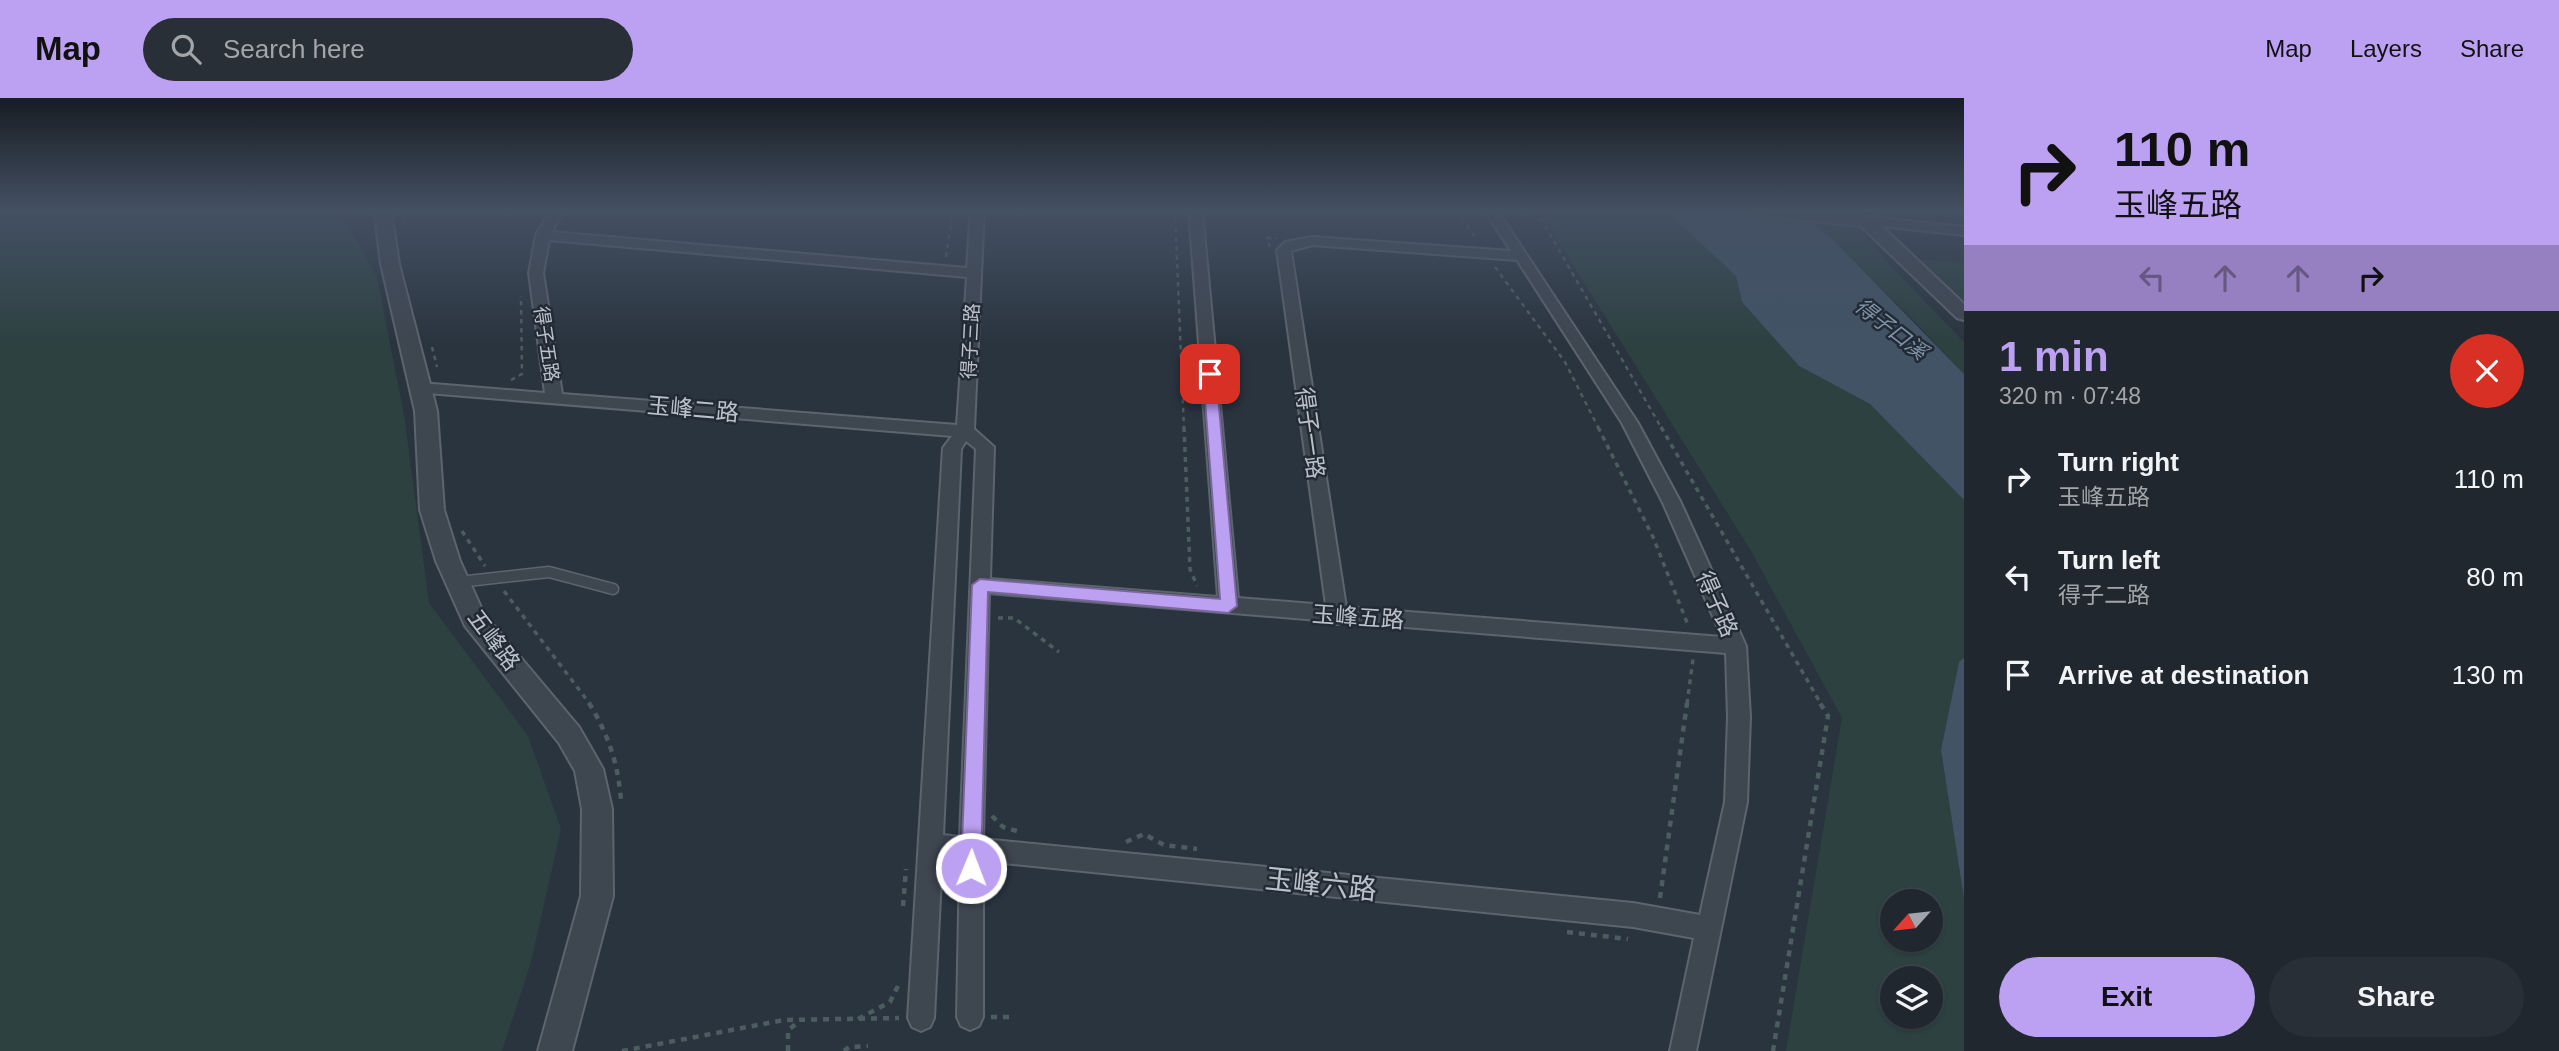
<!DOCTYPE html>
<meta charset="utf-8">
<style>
:root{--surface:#20272f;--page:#282f37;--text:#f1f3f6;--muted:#a2a5aa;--line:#3d444b;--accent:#bca0f2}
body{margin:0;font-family:Arial,"Noto Sans TC",sans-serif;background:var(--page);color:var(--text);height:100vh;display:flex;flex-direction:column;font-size:26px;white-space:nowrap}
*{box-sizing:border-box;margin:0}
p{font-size:23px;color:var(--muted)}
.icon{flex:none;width:38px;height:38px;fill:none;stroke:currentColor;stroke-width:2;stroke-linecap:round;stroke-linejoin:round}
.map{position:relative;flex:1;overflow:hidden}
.side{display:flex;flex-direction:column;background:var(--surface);width:595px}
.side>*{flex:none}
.hud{background:#bca0f2;color:#111;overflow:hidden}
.needle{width:46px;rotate:243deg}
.fabs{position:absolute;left:1880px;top:791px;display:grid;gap:14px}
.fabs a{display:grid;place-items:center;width:63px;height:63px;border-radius:50%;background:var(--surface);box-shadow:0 2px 5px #0004,0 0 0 2px var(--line);font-size:35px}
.pin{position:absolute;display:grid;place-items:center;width:60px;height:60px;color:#fff;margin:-30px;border-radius:14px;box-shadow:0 4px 10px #0006}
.me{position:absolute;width:77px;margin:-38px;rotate:1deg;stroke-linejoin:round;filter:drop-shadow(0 0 5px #0008)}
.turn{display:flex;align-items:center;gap:24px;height:147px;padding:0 35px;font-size:32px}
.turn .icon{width:91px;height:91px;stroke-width:2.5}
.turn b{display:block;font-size:49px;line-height:60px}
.lanes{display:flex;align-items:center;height:66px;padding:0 35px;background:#0003;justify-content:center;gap:35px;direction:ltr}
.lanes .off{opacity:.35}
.round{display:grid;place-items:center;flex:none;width:74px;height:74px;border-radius:37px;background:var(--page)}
.head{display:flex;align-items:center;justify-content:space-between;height:119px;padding:0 35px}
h1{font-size:42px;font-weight:700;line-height:52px;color:var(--accent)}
.cta{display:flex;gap:14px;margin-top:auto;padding:14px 35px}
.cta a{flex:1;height:80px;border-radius:42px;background:var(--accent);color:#111;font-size:28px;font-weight:700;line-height:80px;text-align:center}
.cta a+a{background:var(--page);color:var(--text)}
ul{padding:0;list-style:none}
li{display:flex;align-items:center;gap:21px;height:98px;padding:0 35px}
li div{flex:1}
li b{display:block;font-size:26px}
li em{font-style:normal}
header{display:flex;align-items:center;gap:42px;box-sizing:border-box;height:98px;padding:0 35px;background:var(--accent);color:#111}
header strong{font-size:33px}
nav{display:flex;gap:38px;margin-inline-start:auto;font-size:24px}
.search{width:490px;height:63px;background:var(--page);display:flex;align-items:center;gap:18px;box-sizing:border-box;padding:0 24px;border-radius:38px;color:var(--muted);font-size:26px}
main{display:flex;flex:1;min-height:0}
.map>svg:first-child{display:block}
</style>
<header>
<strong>Map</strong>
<div class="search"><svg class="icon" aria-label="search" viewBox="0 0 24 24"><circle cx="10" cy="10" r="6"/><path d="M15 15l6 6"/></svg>Search here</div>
<nav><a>Map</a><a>Layers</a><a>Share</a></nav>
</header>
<main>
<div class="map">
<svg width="1964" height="953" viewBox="0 0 1964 953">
<rect width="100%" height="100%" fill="#2a343f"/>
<g fill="#2d4141" fill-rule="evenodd">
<polygon points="0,112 339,112 377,179 404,317 429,505 528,638 561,731 531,864 502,953 0,953"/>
<path d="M1539,112H1669L1677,123L1736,178L1742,204L1799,268L1870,306L1964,402V560L1959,565L1941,652L1964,801V953H1786L1842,620L1751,453ZM1892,803H1930V842H1892ZM1892,880H1930V919H1892Z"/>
<polygon points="1806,120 1856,126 1886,163 1964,244 1964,276 1906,214"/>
<polygon points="1918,161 1964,165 1964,205"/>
</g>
<g fill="#425366">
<polygon points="1669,112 1796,112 1834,143 1964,276 1964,402 1870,306 1799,268 1742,204 1736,178 1677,123"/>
<polygon points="1964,560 1964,801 1941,652 1959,564"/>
</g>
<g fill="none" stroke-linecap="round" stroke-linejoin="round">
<defs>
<polyline id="service-far1" points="1852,112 1866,123"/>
<polyline id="service" points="459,484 549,474 613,491"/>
<g id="minor">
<path d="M550,112H563L552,134L967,170L971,112H984L974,331L994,349L990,481L1218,499L1189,112H1202L1238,500L1326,507L1277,152L1285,144L1312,139L1511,153L1484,112H1497L1638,325L1681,405L1746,548L1750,619L1747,704L1696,953H1670L1694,840L1633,829L983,763V919L979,928L970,932L961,928L957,919L960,761L942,759L934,920L930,929L921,933L912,929L908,920L943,350L952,338L415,294L413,290L421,285L545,295L529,175L536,137ZM549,142L967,179L957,327L562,296L543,175ZM1312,147L1517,162L1622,325L1663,405L1722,539L1346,509L1291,153ZM966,343L976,351L960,739L943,737L961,351ZM989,495L1330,523L1337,526L1343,524L1726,555L1728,619L1725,704L1700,817L1633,805L983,741Z"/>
<polygon points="1866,119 1964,129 1964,137 1861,126 1861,120"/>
</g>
<g id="tertiary">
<polygon points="374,112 391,112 399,166 437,313 444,412 460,463 484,516 579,629 603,671 612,711 613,798 572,953 538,953 581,798 582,711 575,673 559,645 465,528 436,463 420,412 415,313 381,166"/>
<polygon points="1745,112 1801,112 1872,119 1964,206 1964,222 1957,220 1861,128 1753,117 1747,116"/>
</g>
</defs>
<use href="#service-far1" stroke="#5c646d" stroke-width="10"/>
<use href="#service" stroke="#5c646d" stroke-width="13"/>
<use href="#minor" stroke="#5c646d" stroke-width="4"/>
<use href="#tertiary" stroke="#5c646d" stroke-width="4"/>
<g stroke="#4c5d5f" stroke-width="2.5" stroke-dasharray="4.5 4.5" stroke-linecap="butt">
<polyline points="1175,112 1184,331"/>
<polyline points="1457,112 1477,142"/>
<polyline points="1536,112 1662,331"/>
<polyline points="403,123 407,112"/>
<polyline points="1270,149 1267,140 1277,140"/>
<polyline points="946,159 953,112"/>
<polyline points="1495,169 1565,264 1599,331"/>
<polyline points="432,249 437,269"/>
<polyline points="511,282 522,276 521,198"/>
</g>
<g stroke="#4c5d5f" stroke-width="3.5" stroke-dasharray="5 5" stroke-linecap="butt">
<polyline points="1184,329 1190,471 1197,488"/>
<polyline points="1598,329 1653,439 1688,527"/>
<polyline points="1661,329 1821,606"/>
<polyline points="462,433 485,468"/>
<polyline points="504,493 590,606"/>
<polyline points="998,520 1014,520 1059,554"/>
<polyline points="1687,606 1693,561"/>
</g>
<g stroke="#4c5d5f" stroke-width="4.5" stroke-dasharray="6 6" stroke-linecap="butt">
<path d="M589,605C608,636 618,665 621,702"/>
<polyline points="992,718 1003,729 1017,733"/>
<polyline points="1126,744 1144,736 1164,747 1197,751"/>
<polyline points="1660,800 1687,605"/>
<polyline points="903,808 906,771"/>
<polyline points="1567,834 1628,841"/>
<polyline points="991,919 1013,919"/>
<polyline points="858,921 890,904 899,886"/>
<polyline points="622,953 784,922 899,920"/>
<polyline points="788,953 788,932 800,923"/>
<polyline points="844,953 849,949 868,948"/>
<polyline points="1773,953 1828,618 1820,605"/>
</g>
<use href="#service-far1" stroke="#3e4650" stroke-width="8"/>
<use href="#service" stroke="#3e4650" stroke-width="10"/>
<use href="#minor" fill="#3e4650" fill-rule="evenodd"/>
<use href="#tertiary" fill="#3e4650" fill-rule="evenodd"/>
</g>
<linearGradient id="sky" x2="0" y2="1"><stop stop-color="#171d23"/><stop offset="0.46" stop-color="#445063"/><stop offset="1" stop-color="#445063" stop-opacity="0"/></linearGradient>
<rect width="1964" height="245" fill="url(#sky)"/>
<polygon fill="#bca0f2" stroke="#7a689d" stroke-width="2" points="1210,272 1216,276 1237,508 1228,515 988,494 981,770 978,776 971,779 964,776 961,770 972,487 980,481 1220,501 1203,276"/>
<g text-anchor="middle" stroke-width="5" stroke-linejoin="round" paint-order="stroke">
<g font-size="19" fill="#bbc1ca" stroke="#222b35">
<text transform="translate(970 243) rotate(-87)" y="7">得子三路</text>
<text transform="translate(547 246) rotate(81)" y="7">得子五路</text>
</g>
<g font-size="21" font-style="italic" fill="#7f93a9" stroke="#222b35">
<text transform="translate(1891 231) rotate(38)" y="7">得子口溪</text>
</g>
<g font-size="23" fill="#bbc1ca" stroke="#222b35">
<text transform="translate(693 311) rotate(5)" y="8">玉峰二路</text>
<text transform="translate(1310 335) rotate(82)" y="8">得子一路</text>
<text transform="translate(1717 506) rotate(66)" y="8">得子路</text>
<text transform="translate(1358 519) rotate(4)" y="8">玉峰五路</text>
<text transform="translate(494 542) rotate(53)" y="8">五峰路</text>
</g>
<g font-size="28" fill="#bbc1ca" stroke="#222b35">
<text transform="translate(1321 786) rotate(6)" y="10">玉峰六路</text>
</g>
</g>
</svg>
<div class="fabs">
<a><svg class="needle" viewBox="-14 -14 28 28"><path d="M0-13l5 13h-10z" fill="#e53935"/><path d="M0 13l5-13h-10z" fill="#a2a5aa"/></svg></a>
<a><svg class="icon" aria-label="layers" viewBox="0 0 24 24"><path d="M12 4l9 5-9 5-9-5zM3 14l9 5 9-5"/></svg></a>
</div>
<div class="pin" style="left:1210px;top:276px;background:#d93025"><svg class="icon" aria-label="arrive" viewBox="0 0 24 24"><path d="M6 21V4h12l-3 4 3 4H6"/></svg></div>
<svg class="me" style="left:971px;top:770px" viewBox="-20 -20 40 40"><circle r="17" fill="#bca0f2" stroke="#fff" stroke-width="3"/><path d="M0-11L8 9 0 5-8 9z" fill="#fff"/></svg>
</div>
<section class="side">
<div class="hud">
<div class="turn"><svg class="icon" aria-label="right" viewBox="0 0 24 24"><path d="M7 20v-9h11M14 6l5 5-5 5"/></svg><div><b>110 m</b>玉峰五路</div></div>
<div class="lanes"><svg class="icon off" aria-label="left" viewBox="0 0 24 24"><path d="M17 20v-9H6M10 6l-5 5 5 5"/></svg><svg class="icon off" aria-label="ahead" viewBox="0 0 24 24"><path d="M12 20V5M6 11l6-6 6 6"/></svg><svg class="icon off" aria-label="ahead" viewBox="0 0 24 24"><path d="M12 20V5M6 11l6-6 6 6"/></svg><svg class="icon" aria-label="right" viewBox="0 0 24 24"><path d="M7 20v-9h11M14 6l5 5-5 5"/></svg></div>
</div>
<div class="head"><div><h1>1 min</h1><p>320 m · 07:48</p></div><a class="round" style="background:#d93025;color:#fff"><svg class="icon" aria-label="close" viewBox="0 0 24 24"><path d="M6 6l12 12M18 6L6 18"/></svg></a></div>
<ul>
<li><svg class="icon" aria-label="right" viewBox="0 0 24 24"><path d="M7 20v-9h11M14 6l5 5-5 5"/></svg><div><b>Turn right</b><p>玉峰五路</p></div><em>110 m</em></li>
<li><svg class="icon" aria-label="left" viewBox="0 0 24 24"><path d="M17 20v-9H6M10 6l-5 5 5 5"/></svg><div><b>Turn left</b><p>得子二路</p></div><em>80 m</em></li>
<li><svg class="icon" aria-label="arrive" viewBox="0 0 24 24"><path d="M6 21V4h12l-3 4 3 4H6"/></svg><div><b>Arrive at destination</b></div><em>130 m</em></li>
</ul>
<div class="cta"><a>Exit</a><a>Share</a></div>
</section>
</main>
